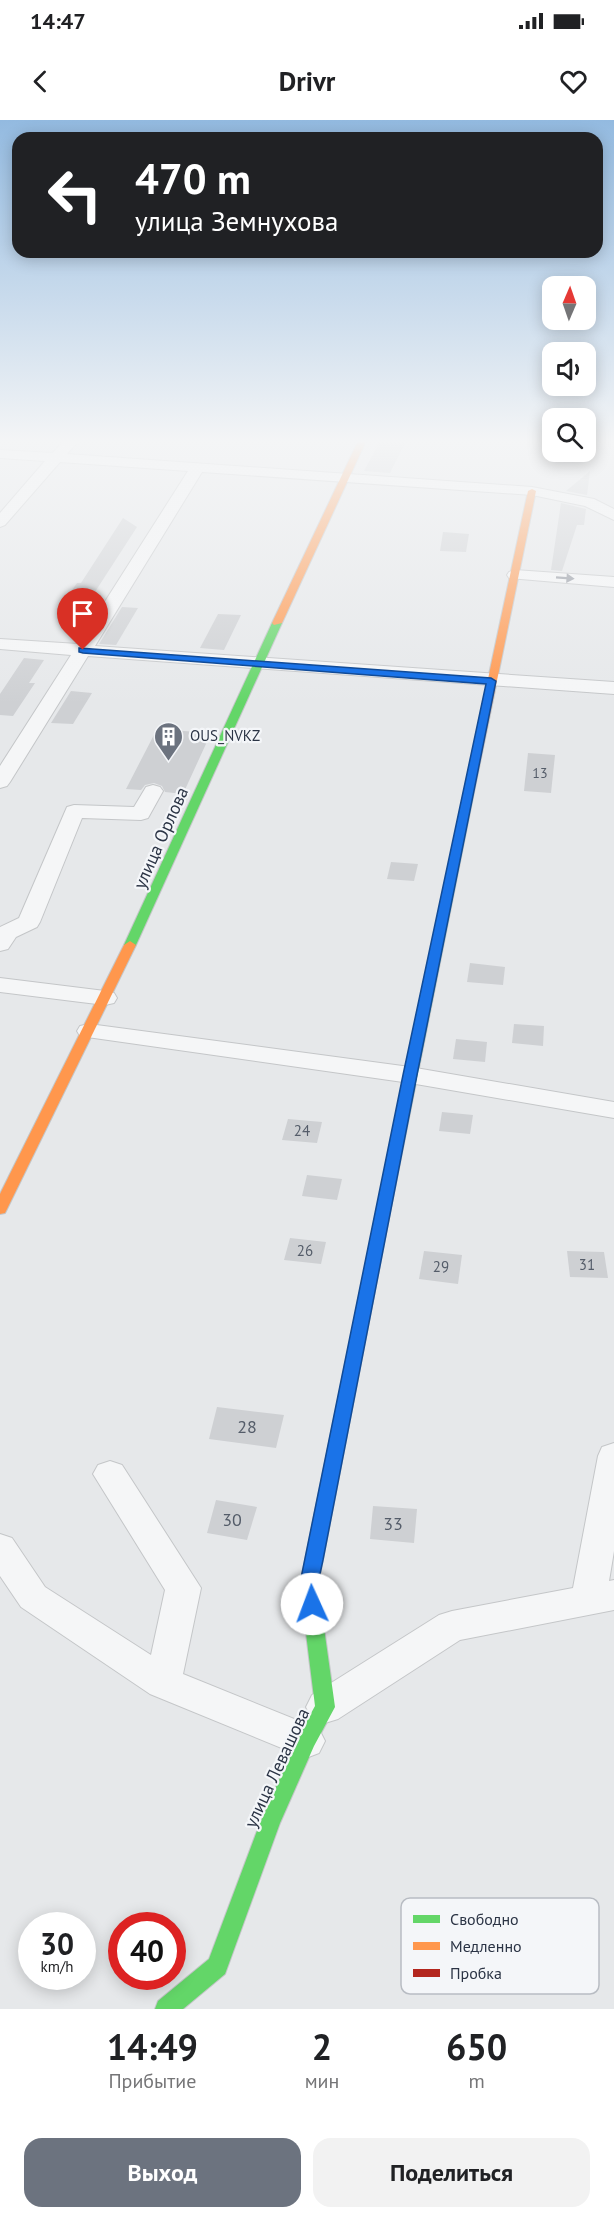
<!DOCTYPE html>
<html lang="ru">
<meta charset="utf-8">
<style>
:root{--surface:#fff;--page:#f2f2f2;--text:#202124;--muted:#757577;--accent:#6c737f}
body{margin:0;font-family:"PT Sans",sans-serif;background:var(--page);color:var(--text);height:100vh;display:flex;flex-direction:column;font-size:22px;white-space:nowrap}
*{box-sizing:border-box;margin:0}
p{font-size:20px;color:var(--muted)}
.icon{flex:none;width:33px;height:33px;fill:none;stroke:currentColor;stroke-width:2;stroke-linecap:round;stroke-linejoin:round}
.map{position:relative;height:1889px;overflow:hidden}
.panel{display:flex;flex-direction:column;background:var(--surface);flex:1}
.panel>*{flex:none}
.guide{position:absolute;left:12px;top:12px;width:591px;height:126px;border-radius:18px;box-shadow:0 3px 15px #0003;background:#202124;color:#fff;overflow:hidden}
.needle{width:39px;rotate:2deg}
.buttons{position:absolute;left:542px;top:156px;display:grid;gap:12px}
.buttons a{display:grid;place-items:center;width:54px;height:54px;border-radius:12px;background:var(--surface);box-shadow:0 3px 15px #0003;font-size:30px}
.speed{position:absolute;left:18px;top:1792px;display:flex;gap:12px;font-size:30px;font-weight:700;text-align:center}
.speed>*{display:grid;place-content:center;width:78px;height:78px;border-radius:50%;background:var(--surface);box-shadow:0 3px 15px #0003;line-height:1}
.speed small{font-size:15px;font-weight:400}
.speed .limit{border:9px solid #d22;background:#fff;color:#111}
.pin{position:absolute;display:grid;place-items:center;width:51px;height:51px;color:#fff;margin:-62px -26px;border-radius:50% 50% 50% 0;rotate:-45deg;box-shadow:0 0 6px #0007}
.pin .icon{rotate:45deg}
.me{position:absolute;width:66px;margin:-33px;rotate:358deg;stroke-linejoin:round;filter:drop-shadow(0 0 4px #0008)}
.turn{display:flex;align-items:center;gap:21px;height:126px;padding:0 24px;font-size:27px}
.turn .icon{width:78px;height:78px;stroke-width:2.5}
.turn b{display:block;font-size:42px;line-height:51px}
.eta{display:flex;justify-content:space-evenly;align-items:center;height:102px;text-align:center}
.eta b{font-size:36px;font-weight:700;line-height:42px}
.cta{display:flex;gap:12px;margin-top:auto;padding:12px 24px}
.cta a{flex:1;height:69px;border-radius:18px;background:var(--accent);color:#fff;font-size:24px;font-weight:700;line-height:69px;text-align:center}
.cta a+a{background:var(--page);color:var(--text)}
.status{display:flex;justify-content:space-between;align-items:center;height:42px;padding:0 30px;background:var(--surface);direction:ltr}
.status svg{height:16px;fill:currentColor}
header{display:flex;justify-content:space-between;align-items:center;height:78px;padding:0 24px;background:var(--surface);font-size:27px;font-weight:700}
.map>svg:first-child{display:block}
</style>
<div class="status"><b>14:47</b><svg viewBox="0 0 49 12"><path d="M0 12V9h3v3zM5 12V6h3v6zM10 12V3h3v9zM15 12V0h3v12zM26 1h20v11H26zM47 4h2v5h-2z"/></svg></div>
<header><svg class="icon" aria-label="back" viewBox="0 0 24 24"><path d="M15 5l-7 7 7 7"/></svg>Drivr<svg class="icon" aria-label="heart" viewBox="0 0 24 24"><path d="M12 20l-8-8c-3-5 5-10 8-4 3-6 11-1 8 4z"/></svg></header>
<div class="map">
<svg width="614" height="1889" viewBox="0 0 614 1889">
<rect width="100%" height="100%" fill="#e6e8ea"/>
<g fill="#ced0d3">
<polygon points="381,319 407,319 390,353 364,351"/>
<polygon points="590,351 587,375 566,371"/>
<polygon points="561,383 586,389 584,405 577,405 562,451 551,450"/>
<polygon points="123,398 137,407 82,492 58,490 77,463 81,463"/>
<polygon points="443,412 469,414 466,432 440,431"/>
<polygon points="122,487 138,488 116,525 99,524"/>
<polygon points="218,494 241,495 224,530 200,528"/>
<polygon points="24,538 44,540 29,563 35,563 13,596 0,595 0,574"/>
<polygon points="71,571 92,573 73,604 51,603"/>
<polygon points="157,609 211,613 183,674 165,672 162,666 154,663 145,665 141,670 126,669"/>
<polygon points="528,633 555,635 551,673 524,671"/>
<polygon points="391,742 418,744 414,761 387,759"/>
<polygon points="470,843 505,847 503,865 467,862"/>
<polygon points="514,904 544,906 543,926 512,923"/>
<polygon points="456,919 487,922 485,942 453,939"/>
<polygon points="442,992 473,995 470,1014 439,1011"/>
<polygon points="288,999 322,1002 317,1023 282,1020"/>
<polygon points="307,1055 342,1059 337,1080 302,1076"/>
<polygon points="290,1118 326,1122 321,1144 284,1140"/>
<polygon points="424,1131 462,1135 458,1164 419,1159"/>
<polygon points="567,1131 604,1132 608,1158 570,1157"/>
<polygon points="217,1287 284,1295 276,1328 209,1319"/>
<polygon points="216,1380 257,1387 247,1420 207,1413"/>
<polygon points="373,1386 417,1389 414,1423 370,1419"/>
</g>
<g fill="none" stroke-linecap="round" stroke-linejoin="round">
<defs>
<g id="street">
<polygon points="65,319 80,319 67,334 532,367 594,379 614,389 614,400 585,386 532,375 202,352 95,526 614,562 614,574 88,536 10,662 7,666 0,668 0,646 71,535 0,529 0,519 78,524 188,351 60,342 5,405 0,407 0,393 45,341 0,338 0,330 53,333"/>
<polygon points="515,450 614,457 614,467 509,458 507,455 509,452"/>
<polygon points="153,665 160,667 163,671 148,698 141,700 82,698 40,802 37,807 16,817 8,829 0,831 0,807 19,798 67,687 74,685 134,687 146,667"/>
<polygon points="0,858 105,871 114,873 117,878 114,883 105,885 0,872"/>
<polygon points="89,904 410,947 614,982 614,998 410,963 80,916 77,911 80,906"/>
<polygon points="614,1323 614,1431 609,1461 614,1460 614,1490 460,1520 338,1599 325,1603 312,1599 306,1587 312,1575 439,1495 452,1491 573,1468 598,1336 602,1327"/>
<polygon points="110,1341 122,1345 201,1468 183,1554 319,1609 325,1621 319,1633 306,1638 150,1574 21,1487 0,1456 0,1414 12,1418 45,1467 151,1535 165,1470 93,1354 98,1345"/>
</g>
<g id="fast">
<polygon points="277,500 282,503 136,825 134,828 126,828 124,825 272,503"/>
<polygon points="469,669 474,672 391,1088 389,1091 379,1091 377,1088 464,672"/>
<polygon points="309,1457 316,1460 318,1465 335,1587 314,1626 280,1703 225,1854 183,1889 155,1889 158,1881 209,1839 260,1703 299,1615 315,1586 300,1465 302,1460"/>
</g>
<g id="slow">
<polygon points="359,319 367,319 282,503 274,505 272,503"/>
<polygon points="532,369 536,371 474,672 469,675 464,672 528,371"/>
<polygon points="130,821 136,825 7,1089 5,1093 0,1094 0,1074 124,825"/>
</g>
<polygon id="jam" points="384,1083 389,1085 391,1088 318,1465 316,1470 309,1473 302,1470 300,1465 377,1088 379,1085"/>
</defs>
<use href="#street" stroke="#c4c6c8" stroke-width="2"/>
<use href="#fast" stroke="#c4c6c8" stroke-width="2"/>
<use href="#slow" stroke="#c4c6c8" stroke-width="2"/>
<use href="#jam" stroke="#c4c6c8" stroke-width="2"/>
<use href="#street" fill="#f5f6f7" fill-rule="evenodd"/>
<use href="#fast" fill="#63d668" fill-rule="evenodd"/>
<use href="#slow" fill="#ff974d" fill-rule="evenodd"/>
<use href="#jam" fill="#b3261e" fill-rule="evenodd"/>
</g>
<defs><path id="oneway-solid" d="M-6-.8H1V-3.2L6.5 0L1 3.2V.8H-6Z" transform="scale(1.5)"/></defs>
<use fill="#90959e" href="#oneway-solid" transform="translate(565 458) rotate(4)"/>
<linearGradient id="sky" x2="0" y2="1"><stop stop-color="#93bae0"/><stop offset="0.55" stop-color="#f4f5f6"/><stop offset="1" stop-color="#f4f5f6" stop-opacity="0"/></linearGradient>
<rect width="614" height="584" fill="url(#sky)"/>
<polygon fill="#1a73e8" stroke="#114b97" stroke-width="1.5" points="79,528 491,558 496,561 417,955 323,1440 318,1463 321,1484 318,1489 312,1492 305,1489 300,1463 403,955 486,564 83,533 79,532"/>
<defs>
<symbol id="building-pin" viewBox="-11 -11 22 30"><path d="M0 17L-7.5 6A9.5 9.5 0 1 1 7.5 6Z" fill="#6c737f" stroke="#f4f6f9"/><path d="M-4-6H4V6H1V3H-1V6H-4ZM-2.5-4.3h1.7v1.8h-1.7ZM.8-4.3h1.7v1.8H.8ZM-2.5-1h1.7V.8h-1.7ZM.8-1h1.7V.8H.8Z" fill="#fff"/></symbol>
</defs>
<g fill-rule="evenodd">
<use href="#building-pin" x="152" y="600" width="33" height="45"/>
</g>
<g text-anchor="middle" stroke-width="4.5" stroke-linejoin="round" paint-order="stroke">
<g font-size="14" fill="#545c69">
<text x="540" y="658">13</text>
</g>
<g font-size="15" fill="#2b3445" stroke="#f4f6f9" text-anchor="start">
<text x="190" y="621">OUS_NVKZ</text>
</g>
<g font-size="15" fill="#545c69">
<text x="302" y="1016">24</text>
<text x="305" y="1136">26</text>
<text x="587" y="1150">31</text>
<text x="441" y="1152">29</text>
</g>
<g font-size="18" fill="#2b3445" stroke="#f4f6f9">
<text transform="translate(161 718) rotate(-66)" y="6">улица Орлова</text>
<text transform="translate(277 1648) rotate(-65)" y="6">улица Левашова</text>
</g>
<g font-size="18" fill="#545c69">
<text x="247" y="1313">28</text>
<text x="232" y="1406">30</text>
<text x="393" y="1410">33</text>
</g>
</g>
<rect x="401" y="1778" width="198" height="96" rx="9" fill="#f4f6f9" stroke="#b8bcc3" stroke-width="1.5"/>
<rect x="413" y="1795" width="27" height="8" fill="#63d668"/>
<rect x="413" y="1822" width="27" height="8" fill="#ff974d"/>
<rect x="413" y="1849" width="27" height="8" fill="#b3261e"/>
<g font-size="16" fill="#2b3445">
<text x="450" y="1805">Свободно</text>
<text x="450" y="1832">Медленно</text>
<text x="450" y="1859">Пробка</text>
</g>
</svg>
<div class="buttons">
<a><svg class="needle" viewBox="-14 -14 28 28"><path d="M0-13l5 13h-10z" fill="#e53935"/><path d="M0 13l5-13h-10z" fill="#757577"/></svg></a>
<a><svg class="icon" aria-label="sound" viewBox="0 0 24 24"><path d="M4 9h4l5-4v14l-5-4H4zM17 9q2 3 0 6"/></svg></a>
<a><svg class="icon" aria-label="search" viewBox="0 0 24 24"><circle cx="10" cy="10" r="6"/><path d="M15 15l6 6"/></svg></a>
</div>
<div class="speed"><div>30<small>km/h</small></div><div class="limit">40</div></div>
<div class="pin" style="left:83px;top:530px;background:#d93025"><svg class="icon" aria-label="arrive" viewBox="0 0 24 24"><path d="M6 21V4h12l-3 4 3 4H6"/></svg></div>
<svg class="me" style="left:312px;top:1484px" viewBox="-20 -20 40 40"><circle r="19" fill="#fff"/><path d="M0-13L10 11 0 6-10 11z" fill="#1a73e8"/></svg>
<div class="guide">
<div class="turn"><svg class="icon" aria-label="left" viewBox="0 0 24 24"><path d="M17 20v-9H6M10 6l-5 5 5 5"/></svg><div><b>470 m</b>улица Земнухова</div></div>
</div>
</div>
<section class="panel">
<div class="eta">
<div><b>14:49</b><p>Прибытие</p></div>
<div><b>2</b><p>мин</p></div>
<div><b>650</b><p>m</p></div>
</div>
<div class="cta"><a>Выход</a><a>Поделиться</a></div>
</section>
